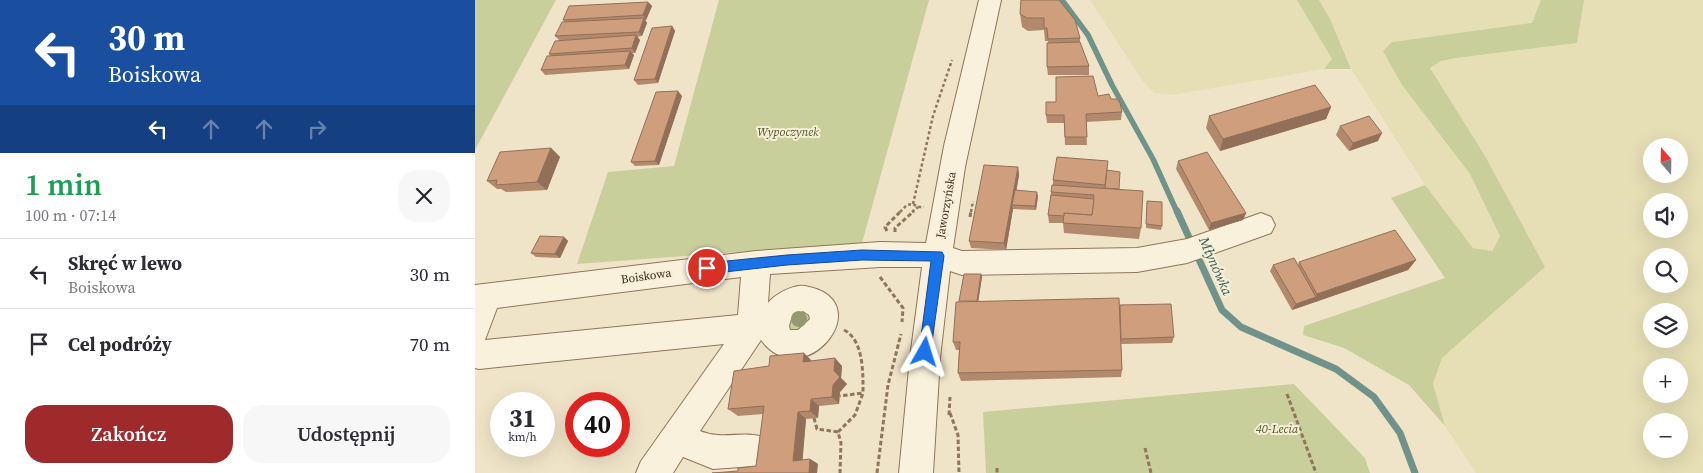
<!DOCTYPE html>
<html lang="pl">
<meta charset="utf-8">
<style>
:root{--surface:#fff;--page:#f7f7f7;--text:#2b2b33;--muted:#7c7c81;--line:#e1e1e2;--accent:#9e2a2b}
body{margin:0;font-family:"Source Serif 4",serif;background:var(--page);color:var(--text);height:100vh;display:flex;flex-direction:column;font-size:19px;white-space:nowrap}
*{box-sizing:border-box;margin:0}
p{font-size:16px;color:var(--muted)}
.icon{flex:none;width:28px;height:28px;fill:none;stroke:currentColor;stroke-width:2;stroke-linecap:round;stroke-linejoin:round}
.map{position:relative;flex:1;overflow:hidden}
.details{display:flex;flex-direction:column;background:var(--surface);width:475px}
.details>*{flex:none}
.guide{background:#1a4fa0;color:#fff;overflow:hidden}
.needle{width:32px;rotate:340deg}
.tools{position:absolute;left:1168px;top:138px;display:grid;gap:10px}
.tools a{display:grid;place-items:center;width:45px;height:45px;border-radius:50%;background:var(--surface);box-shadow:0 5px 20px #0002;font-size:25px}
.speed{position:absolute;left:15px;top:392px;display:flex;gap:10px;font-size:25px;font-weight:700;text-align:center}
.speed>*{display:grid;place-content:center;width:65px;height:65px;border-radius:50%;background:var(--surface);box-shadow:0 5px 20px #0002;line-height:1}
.speed small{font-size:12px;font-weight:400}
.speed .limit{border:8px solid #d22;background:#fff;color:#111}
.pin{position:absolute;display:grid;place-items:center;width:42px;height:42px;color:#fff;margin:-21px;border:2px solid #fff;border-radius:50%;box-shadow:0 1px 5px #0007}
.me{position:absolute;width:55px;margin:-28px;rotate:6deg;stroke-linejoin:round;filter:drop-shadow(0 0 4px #0008)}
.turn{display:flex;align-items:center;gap:18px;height:105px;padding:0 25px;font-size:22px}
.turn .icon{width:65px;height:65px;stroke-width:2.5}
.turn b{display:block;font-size:35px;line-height:42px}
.lanes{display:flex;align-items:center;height:48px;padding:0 25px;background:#0003;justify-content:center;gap:25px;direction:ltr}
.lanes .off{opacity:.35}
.round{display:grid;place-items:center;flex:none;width:52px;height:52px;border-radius:20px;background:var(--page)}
.headline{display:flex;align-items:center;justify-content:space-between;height:85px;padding:0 25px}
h1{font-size:30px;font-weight:600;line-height:38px;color:#1e9e55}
.action{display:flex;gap:10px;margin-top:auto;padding:10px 25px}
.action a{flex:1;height:58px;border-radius:20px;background:var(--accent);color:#fff;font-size:20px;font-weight:600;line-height:58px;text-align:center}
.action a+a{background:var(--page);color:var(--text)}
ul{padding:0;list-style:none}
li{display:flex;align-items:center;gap:15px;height:70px;padding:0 25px;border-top:1px solid var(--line)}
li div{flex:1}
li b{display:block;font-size:19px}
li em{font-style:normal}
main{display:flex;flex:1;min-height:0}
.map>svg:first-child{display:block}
</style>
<main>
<section class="details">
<div class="guide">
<div class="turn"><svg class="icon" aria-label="left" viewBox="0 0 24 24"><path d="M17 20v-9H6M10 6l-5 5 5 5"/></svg><div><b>30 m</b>Boiskowa</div></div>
<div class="lanes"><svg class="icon" aria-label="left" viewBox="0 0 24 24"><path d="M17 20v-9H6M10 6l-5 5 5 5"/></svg><svg class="icon off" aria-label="ahead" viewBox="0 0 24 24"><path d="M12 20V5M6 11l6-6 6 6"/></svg><svg class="icon off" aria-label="ahead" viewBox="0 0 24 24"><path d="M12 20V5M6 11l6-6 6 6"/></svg><svg class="icon off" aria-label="right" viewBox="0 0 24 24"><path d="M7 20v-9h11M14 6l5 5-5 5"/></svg></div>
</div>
<div class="headline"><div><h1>1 min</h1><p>100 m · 07:14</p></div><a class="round"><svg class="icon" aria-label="close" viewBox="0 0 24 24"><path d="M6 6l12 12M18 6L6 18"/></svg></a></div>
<ul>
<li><svg class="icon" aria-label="left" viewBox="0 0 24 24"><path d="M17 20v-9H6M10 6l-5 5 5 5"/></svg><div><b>Skręć w lewo</b><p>Boiskowa</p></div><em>30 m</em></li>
<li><svg class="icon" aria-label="arrive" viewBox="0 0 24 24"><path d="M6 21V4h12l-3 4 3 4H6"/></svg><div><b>Cel podróży</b></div><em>70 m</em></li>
</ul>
<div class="action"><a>Zakończ</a><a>Udostępnij</a></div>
</section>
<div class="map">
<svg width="1228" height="473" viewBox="0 0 1228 473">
<rect width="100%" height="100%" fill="#f0e4c8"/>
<g fill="#e6deb5" fill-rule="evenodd">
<polygon points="615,0 822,0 857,59 849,69 697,95 679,93 667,80"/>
<polygon points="844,0 1066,0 1058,23 917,42 927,85 995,174 1025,236 1016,251 998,248 950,185 878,72 855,19"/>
<path d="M1109,0H1228V473H1001L970,426L958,384L967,358L1070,267L955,68L966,61L981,58L1102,43ZM1176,146H1204V174H1176ZM1176,201H1204V229H1176ZM1176,256H1204V284H1176ZM1176,311H1204V339H1176ZM1176,366H1204V394H1176ZM1176,421H1204V449H1176Z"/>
</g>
<g fill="#c9cf9b">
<polygon points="0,0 81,0 0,150"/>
<polygon points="244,0 454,0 387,243 102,264 133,172 199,166"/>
<polygon points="822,0 844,0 855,19 876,69 849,69 857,59"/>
<polygon points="1066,0 1109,0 1102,43 981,58 966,61 955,68 1010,156 1070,267 967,358 958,384 970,426 934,385 869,348 828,335 829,326 970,278 916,198 950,185 998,248 1017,251 1025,236 995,174 927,85 908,51 917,42 1057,23"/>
<polygon points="336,309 334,329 313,332 313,313"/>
<polygon points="819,384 890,458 895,473 511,473 508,412"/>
</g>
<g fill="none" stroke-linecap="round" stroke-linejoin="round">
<polyline stroke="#6f938a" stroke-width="5.5" points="587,0 613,35 637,85 678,159 702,212"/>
<polyline stroke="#6f938a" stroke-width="7" points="702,211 747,310 766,327 861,369 899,397 925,433 940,473"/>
<defs>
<path id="minor" d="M504,0H526L490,167L478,248L487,251L662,248L712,239L786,213L796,217L800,225L796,233L712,263L662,272L487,275L475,271L465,358L458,473H424L435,358L447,267H405L295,274L293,303C300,294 319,284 330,286C408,300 329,398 286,340L225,431C250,441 267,429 291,438L295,450L291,462L279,466L238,469L208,457L198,473H161L166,461L249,344L4,369L0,368V285L281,251L405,242L451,243L469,146ZM266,277L263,315L10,340L22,308ZM328,311L334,315L335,319L323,330H315L314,326L316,319Z"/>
</defs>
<use href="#minor" stroke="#8d765c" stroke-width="2"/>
<g stroke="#8d765c" stroke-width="2.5" stroke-dasharray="3 2.5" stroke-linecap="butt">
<polyline points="438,204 458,116 477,60"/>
<polyline points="425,212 432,205 438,204 443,207 449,207"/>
<polyline points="437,212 443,207"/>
<polyline points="496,212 498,201"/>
</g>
<g stroke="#8d765c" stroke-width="3" stroke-dasharray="4.5 2.5" stroke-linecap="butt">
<polyline points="495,217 496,211"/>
<polyline points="412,231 410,227 426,211"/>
<polyline points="420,232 420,228 439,211"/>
<polyline points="405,277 428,308 427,322"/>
<path d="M369,330C389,340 388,374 388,393"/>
<polyline points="812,394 841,473"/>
<polyline points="475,413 483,435 484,473"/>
<polyline points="474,415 475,397"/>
<polyline points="339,418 342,429 363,432 366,443 365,473"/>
<polyline points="363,432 380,415 388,393 365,396"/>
<polyline points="670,448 676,473"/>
<polyline points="522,468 522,473"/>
<polyline points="402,473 413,385 426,334"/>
</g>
<use href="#minor" fill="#faf1dc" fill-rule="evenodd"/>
</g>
<circle fill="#96986f" cx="324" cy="319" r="8"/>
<g fill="#b2896c">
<polygon points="546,0 605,38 605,42 614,66 614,75 573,75 572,67 573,41 570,41 569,30 553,31 547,27 545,14"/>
<polygon points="173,2 177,6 171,20 170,20 172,23 167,36 162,37 165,40 160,53 157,53 159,55 154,69 70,75 66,70 76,56 74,54 84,40 80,36 90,22 88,20"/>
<polygon points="197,26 200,31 183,83 163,85 159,80"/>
<polygon points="207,96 184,165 160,166 156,162"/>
<polygon points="623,96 636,99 647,112 646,120 611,122 612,145 590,145 589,123 572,123 571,115 581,102"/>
<polygon points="856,107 851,119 745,151 731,128 734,116"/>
<polygon points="865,126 903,141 874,151 861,135"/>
<polygon points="76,148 85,157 72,190 31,192 26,189 22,189 12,181"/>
<polygon points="703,161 771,213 768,220 734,230 701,169"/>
<polygon points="543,167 544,175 541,191 563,196 561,210 538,209 531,250 496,248 494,241"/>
<polygon points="632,170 644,189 666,228 664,239 589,233 588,223 574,223 573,215 576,192 578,185 578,180"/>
<polygon points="672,205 687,226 686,230 671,228"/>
<polygon points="89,237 93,241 85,258 61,257 56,253"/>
<polygon points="941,260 933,270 817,310 795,271 798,265 823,265 824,262"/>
<polygon points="506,274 507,277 503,301 645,305 699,337 697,343 646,344 647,370 646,377 486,381 483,373 484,350 481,350 478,342"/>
<polygon points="337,361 367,366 366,378 372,384 365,392 364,404 344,406 343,418 331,419 327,460 335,459 343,464 263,471 281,466 288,414 263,416 253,409"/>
</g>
<g fill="#916f58">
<polygon points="173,2 177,6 171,20 168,15"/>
<polygon points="169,18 172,23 167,36 164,32"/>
<polygon points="197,26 200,31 183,83 180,79"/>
<polygon points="161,35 165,40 160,53 157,48"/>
<polygon points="155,51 159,55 154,69 150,65"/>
<polygon points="203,91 207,96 184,165 180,161"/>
<polygon points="856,107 851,119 745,151 748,139"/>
<polygon points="907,133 903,141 874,151 878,143"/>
<polygon points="76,148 85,157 72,190 62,182"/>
<polygon points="543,167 544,175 539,205 537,205 538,209 531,250 529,243"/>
<polygon points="562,192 563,196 561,210 560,206"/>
<polygon points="771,213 768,220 734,230 736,223"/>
<polygon points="89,237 93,241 85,258 80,254"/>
<polygon points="941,260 933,270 817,310 821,304 841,297 842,294"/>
<polygon points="506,274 507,277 502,310 501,307"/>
<polygon points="329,353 337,361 336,370 328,362"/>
<polygon points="360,358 367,366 366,378 372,384 365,392 364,404 357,397"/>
<polygon points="336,399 344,406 343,418 335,411"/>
<polygon points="323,412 331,419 327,467 318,461"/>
<polygon points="335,459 343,464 342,473 334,473"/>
</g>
<g fill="#cf9f7d" stroke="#916f58">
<polygon points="546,0 584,0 600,20 605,38 573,39 572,28 569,28 569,18 552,18 545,14"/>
<polygon points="173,2 168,15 88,20 94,6"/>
<polygon points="169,18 164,32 80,36 87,22"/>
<polygon points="197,26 180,79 159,80 177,28"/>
<polygon points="161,35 157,48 74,54 80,41"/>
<polygon points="605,42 614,66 572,67 572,43"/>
<polygon points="155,51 150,65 66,70 72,56"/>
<polygon points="618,76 623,96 634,94 636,99 642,99 645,103 647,112 611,114 612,137 590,137 589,115 571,115 571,102 581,102 581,77"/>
<polygon points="840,85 856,107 748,139 734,116"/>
<polygon points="203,91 180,161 156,162 181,92"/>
<polygon points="894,116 907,133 878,143 865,126"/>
<polygon points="76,148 62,182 21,185 22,180 12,181 25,152"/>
<polygon points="732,152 771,213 736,223 703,161"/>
<polygon points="582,157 633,161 630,185 578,180"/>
<polygon points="509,165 543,167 529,243 494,241"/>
<polygon points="632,170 645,172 644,189 630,188"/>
<polygon points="577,185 668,191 666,228 588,223 589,213 617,215 619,195 576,192"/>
<polygon points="540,190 562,192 560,206 537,205"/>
<polygon points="576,195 619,199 617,215 589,213 589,216 573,215"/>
<polygon points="672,201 687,202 687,226 671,224"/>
<polygon points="920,230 941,260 842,294 824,262"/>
<polygon points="65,236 89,237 80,254 56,253"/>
<polygon points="819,258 841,297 821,304 798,265"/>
<polygon points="489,274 506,274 502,301 484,301"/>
<polygon points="644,298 647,370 483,373 485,342 478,342 481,302"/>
<polygon points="696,304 699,337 646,339 645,305"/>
<polygon points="329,353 328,362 360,358 359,371 365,377 358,385 357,397 336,399 335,411 323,412 318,461 335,459 334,473 237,473 263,471 263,468 281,466 289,406 253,409 259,371 294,366 295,356"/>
</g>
<polygon fill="#1a73e8" stroke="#114b97" points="387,250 467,252 469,256 455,356 450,357 446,356 444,352 456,261 387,260 312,265 232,274 228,272 226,268 228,265 232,263 312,255"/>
<g text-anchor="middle" stroke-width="4" stroke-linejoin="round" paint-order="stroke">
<g font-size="12" font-style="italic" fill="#4d5a26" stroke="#f7eed8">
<text x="313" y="136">Wypoczynek</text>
<text x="802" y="433">40-Lecia</text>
</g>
<g font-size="12" fill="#3d2e20" stroke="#f7eed8">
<text transform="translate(471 205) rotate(-80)" y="4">Jaworzyńska</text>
<text transform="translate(171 276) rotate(-8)" y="4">Boiskowa</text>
</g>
<g font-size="14" font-style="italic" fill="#2f5d5a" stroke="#f7eed8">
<text transform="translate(741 266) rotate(66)" y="5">Młynówka</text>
</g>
</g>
</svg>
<div class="tools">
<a><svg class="needle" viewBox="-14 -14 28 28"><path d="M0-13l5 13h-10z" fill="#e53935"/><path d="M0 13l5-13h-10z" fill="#7c7c81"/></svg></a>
<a><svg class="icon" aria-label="sound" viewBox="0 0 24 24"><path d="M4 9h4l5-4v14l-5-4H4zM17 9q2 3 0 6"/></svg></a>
<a><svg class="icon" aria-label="search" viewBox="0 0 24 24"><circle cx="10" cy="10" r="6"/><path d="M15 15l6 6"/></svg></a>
<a><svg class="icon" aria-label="layers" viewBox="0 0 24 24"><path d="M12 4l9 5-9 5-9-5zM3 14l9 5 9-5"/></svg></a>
<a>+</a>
<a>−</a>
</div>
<div class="speed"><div>31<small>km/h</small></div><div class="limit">40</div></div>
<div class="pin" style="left:232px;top:268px;background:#d93025"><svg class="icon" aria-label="arrive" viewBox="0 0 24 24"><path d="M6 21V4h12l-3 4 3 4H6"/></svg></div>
<svg class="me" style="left:450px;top:352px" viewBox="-20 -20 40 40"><path d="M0-17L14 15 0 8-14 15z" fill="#1a73e8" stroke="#fff" stroke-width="4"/></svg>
</div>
</main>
